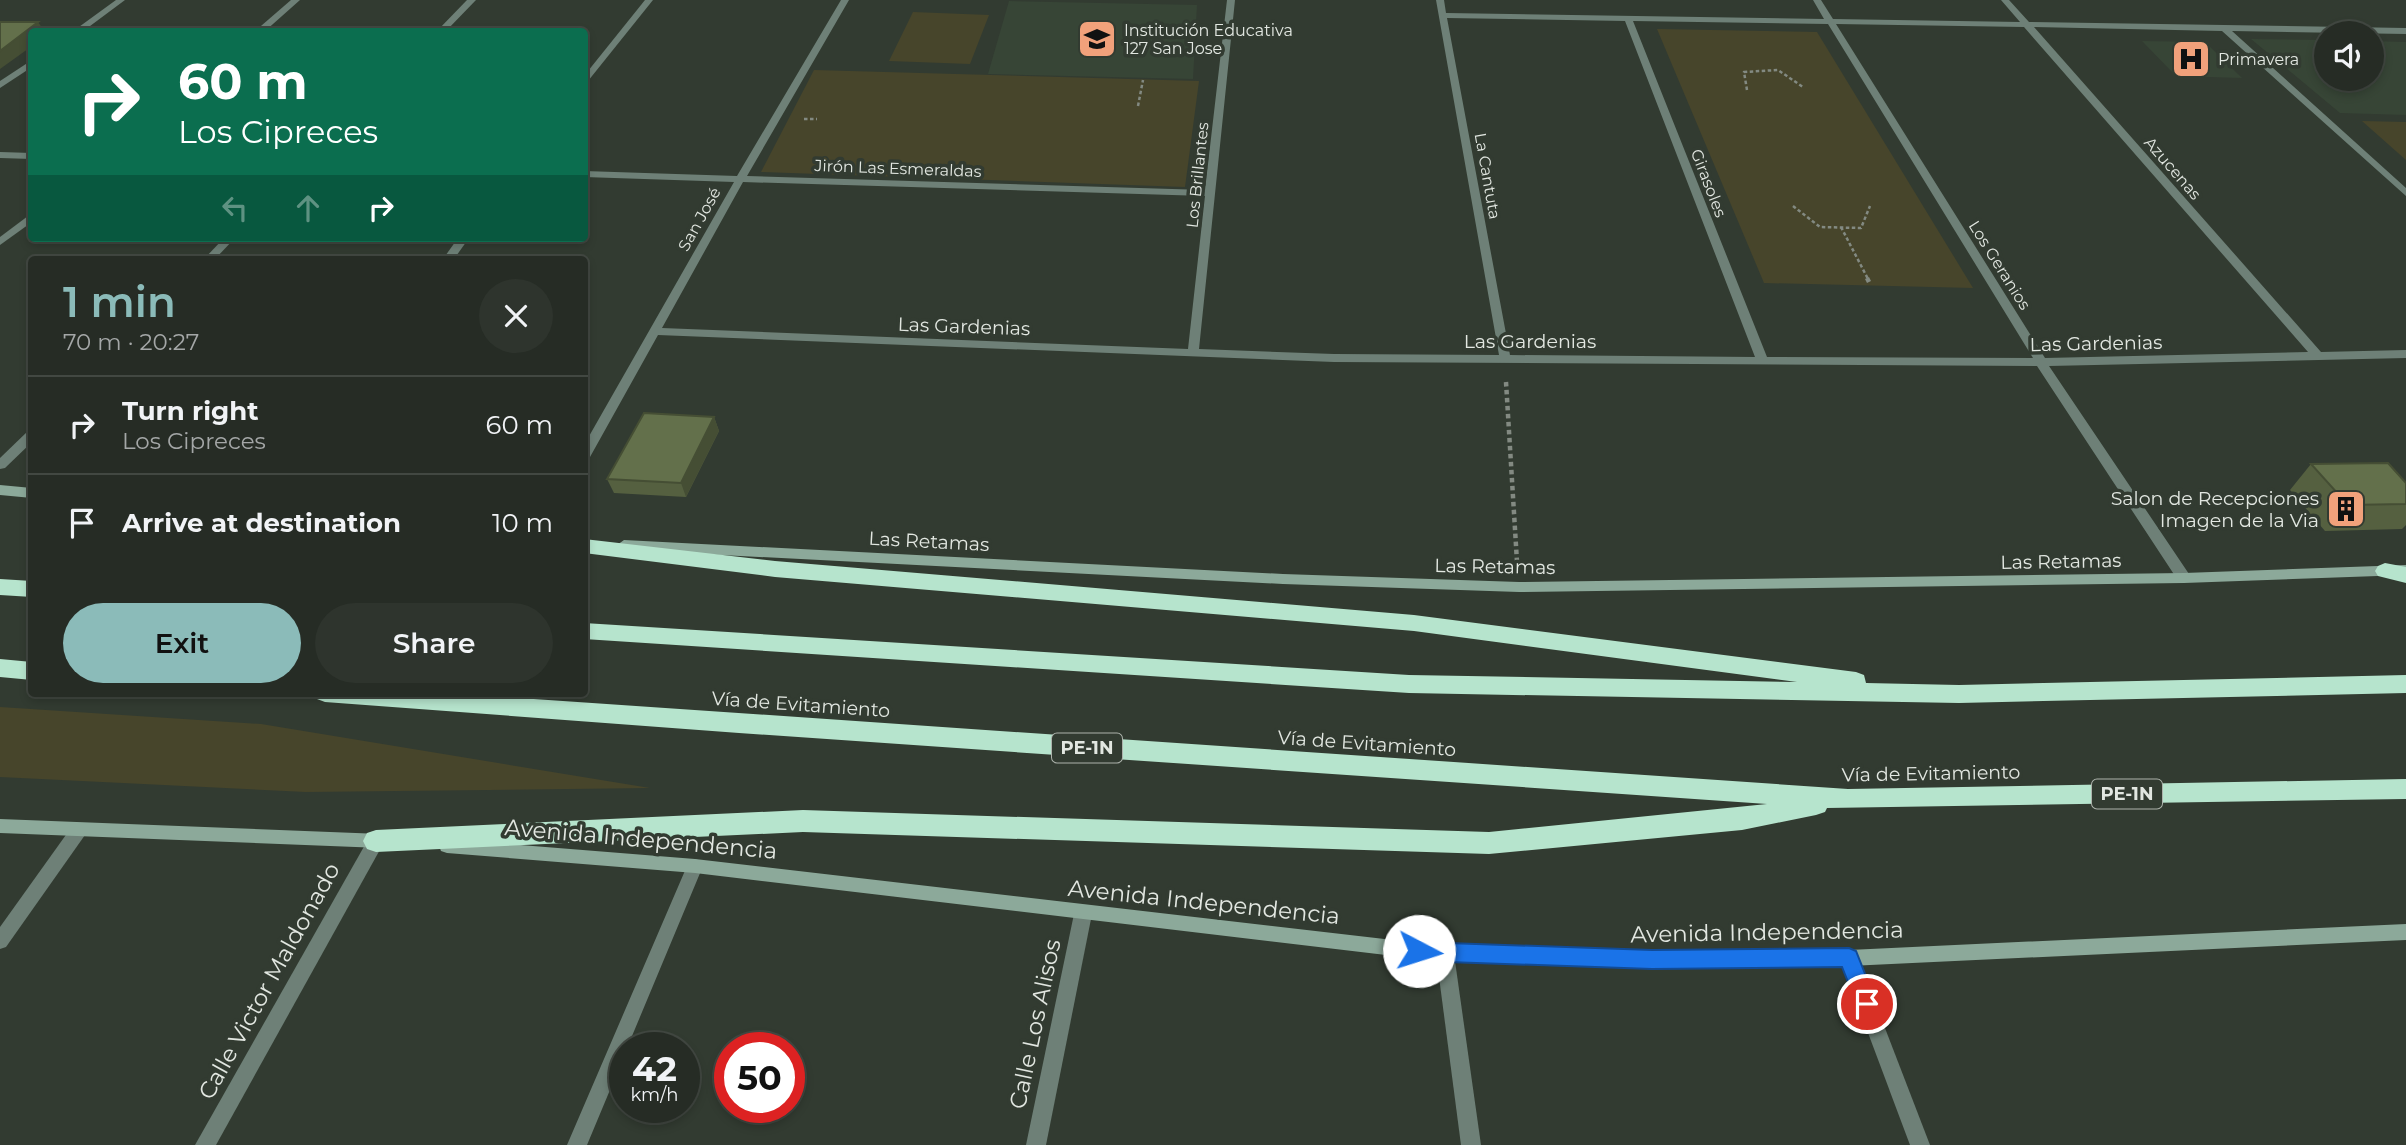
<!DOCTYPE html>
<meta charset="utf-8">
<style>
:root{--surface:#262c25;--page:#2e342d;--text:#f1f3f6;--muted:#a4a7a7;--line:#424842;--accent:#8bbbb9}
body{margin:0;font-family:Montserrat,sans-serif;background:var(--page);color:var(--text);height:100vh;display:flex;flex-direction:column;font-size:26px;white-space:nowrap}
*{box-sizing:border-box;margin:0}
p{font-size:23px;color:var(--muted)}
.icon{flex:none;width:38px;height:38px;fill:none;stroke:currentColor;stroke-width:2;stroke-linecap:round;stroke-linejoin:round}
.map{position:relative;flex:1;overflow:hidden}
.panel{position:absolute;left:28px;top:256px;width:560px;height:441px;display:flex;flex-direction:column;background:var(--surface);border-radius:7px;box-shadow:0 4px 10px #0003,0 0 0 2px var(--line)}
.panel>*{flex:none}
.hud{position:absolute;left:28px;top:28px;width:560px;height:214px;border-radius:7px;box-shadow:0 4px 10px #0003,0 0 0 2px var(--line);background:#0b6e4f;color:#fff;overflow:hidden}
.controls{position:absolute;left:2314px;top:21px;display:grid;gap:14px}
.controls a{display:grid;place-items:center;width:70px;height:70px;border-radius:50%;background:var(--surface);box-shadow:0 4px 10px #0003,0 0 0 2px var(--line);font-size:35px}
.speed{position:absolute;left:609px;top:1032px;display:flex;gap:14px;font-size:35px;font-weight:700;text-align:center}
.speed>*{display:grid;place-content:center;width:91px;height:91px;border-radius:50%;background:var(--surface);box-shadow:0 4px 10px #0003,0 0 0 2px var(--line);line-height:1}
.speed small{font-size:18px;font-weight:400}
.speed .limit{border:10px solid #d22;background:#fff;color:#111}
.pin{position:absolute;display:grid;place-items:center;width:60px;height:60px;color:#fff;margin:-30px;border:4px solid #fff;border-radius:50%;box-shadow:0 2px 7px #0007}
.me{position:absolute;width:77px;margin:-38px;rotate:95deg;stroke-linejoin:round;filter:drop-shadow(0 0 5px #0008)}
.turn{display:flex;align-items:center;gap:24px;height:147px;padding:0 35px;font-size:32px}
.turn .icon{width:91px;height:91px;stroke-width:2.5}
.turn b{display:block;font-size:49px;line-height:60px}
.lanes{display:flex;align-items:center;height:66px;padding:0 35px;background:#0003;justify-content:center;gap:35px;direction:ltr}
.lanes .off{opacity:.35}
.round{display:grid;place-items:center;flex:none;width:74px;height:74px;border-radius:37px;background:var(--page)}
.overview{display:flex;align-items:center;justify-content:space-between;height:119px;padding:0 35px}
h1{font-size:42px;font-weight:600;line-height:52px;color:var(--accent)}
.primary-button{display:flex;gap:14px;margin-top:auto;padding:14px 35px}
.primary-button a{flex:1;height:80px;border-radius:42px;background:var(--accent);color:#111;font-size:28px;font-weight:600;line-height:80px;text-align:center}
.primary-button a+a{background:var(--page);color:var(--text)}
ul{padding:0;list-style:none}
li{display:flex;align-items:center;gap:21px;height:98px;padding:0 35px;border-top:2px solid var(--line)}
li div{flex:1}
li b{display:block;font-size:26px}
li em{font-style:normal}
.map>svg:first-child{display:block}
</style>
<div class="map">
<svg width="2406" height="1145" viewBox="0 0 2406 1145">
<rect width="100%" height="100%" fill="#323b31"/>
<g fill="#374536">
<polygon points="1009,1 1197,5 1193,79 988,74"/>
<polygon points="2251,39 2326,40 2326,79 2371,79 2371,41 2406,42 2406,115 2340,113"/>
<polygon points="2142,41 2205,42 2242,78 2176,76"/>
</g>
<g fill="#47452b">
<polygon points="913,12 989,15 970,64 889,61"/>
<polygon points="1657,29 1817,32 1973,288 1764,283"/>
<polygon points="814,70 1199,81 1185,187 761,172"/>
<polygon points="2362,121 2406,122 2406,160"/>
<polygon points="0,707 261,724 650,788 306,792 0,777"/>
</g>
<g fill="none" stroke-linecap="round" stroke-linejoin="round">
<g stroke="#838a82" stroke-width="2.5" stroke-dasharray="3.5 2.5" stroke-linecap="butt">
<polyline points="1747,90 1744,72 1778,70 1803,87"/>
<polyline points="1138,106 1143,80"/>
<polyline points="804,119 817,119"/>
<polyline points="1793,206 1820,227 1861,228 1870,206"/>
<polyline points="1841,227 1868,279"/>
</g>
<g stroke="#838a82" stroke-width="4.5" stroke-dasharray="4.5 3.5" stroke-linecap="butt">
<polyline points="1867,278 1870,284"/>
<polyline points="1506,382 1517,562"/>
</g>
<g fill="#6e8077" fill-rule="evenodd">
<polygon points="116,0 125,0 82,32 72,32"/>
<polygon points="291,0 300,0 264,32 254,32"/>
<polygon points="467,0 476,0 445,32 436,32"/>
<polygon points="645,0 653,0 584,86 584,76"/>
<path d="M841,0H849L747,176L1205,190L1227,0H1235L1199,349L1334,354L1499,355L1436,0H1444L1446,13L1824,19L1813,0H1821L1833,19L2020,22L2001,0H2009L2029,22L2406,28V34L2232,31L2406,188V196L2222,31L2034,27L2321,352L2406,350V358L2049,366L2189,574L2191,578L2184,583L2179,582L2037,366L1334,362L658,335L590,457L584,461V445L734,182L584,177V171L737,176ZM1447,18L1625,21L1755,357L1510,355ZM1633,21L1828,24L2033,358L1767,357ZM1836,24L2024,27L2308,352L2045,358ZM743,182L1205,196L1188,349L662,328Z"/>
<polygon points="32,60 32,67 0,88 0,81"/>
<polygon points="0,152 32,153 32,159 0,158"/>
<polygon points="32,213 32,222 0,245 0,237"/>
<polygon points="224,238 235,238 215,259 204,259"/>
<polygon points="458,238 469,238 454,259 443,259"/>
<polygon points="32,430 32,442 5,468 0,469 0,458 28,431"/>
<polygon points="79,823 85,825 87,830 85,835 6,947 0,949 0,927 73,825"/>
<polygon points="376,834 382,836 384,841 382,846 216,1145 195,1145 370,836"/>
<polygon points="695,859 701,861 703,866 627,1048 625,1048 625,1054 587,1145 567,1145 687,866 689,861"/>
<polygon points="1083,906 1089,908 1092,914 1046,1145 1026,1145 1074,914 1077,908"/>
<polygon points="1445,946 1451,948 1454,954 1481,1145 1461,1145 1436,954 1439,948"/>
<polygon points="1849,950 1855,952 1858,958 1930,1145 1910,1145 1840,958 1843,952"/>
</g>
<g fill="#8ca99a" fill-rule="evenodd">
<polygon points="0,485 32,488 32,498 0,495"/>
<polygon points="624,540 1283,574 1519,582 2184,573 2406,565 2406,575 2184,583 1519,592 1283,584 624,550 617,545"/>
<polygon points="0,819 381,834 387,836 389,841 387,846 381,848 0,833"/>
<polygon points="447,839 695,859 1445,946 1652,952 1849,950 2406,924 2406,940 1849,966 1652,968 1445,962 695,873 447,853 441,851 439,846 441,841"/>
</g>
<g fill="#b6e4cd" fill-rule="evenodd">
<polygon points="584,539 775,561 1414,615 1856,672 1864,675 1866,683 1959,685 2406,675 2406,693 1959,703 1409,693 584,639 584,623 1409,675 1797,682 1414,631 775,577 584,553"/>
<polygon points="2385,563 2406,567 2406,583 2378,576 2375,571 2378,566"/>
<polygon points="0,579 32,581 32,597 0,595"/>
<polygon points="0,659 32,662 32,680 0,677"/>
<polygon points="314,693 447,693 1848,789 2406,779 2406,799 1827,808 1825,812 1816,815 1742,830 1489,854 803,832 376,852 367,849 363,841 367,833 376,830 803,810 1489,832 1767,804 739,733 325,702 317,699"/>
</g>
</g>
<g fill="#556040">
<polygon points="714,417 719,431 686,497 614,493 607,479"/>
<polygon points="2311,464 2406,504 2406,525 2402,529 2325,531 2290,490"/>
</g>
<g fill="#454e34">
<polygon points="38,22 45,32 32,32 32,46 0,69 0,51"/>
<polygon points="714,417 719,431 686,497 681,483"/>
</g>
<g fill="#63704b" stroke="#454e34" stroke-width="2">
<polygon points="0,22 38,22 0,51"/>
<polygon points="644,413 714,417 681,483 607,479"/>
<polygon points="2388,463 2406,483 2406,504 2348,505 2311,464"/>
</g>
<polygon fill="#1a73e8" stroke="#114b97" stroke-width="2" points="1419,942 1652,950 1849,948 1856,951 1877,1004 1874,1012 1867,1014 1860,1012 1842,967 1652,969 1419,961 1412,958 1409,951 1412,945"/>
<defs>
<symbol id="school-square" viewBox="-11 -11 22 22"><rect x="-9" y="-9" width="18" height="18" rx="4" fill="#f1a17b" stroke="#323b31"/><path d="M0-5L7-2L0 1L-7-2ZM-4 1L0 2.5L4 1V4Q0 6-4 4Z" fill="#111"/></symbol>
<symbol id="hospital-square" viewBox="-11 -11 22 22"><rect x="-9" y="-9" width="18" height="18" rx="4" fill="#f1a17b" stroke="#323b31"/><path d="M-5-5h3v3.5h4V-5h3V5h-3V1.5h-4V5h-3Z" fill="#111"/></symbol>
<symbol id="building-square" viewBox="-11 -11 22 22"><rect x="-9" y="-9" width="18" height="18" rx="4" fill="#f1a17b" stroke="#323b31"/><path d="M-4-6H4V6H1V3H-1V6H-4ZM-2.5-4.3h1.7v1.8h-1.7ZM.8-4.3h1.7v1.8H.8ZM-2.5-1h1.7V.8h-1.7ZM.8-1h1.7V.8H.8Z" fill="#111"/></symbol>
</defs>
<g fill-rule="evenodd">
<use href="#school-square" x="1075" y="17" width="44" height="44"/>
<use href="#hospital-square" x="2169" y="37" width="44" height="44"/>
<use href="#building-square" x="2324" y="487" width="44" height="44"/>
</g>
<g text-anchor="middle" stroke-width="7" stroke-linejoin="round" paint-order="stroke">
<g font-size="16" fill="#e2e7e1" stroke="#323b31" text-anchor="start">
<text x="1124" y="36">Institución Educativa<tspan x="1124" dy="18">127 San Jose</tspan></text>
<text x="2218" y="65">Primavera</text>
</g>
<g font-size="16" fill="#e2e7e1" stroke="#323b31">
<text transform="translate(898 168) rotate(2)" y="6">Jirón Las Esmeraldas</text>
<text transform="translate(2173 168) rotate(49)" y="6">Azucenas</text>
<text transform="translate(1197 175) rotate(-84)" y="6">Los Brillantes</text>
<text transform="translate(1488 176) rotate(80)" y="6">La Cantuta</text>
<text transform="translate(1709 183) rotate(69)" y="6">Girasoles</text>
<text transform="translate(699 219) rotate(-61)" y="6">San José</text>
<text transform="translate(2000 265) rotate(58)" y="6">Los Geranios</text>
</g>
<g fill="#323b31" stroke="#adb3ac" stroke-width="2">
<rect x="1052" y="733.5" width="70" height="29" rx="5"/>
<rect x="2092" y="779.5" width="70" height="29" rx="5"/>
</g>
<g font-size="18" font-weight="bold" fill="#e2e7e1">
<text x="1087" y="754">PE-1N</text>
<text x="2127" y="800">PE-1N</text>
</g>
<g font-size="19" fill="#e2e7e1" stroke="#323b31">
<text transform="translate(964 326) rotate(2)" y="7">Las Gardenias</text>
<text x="1530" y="348">Las Gardenias</text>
<text transform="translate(2096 343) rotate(-1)" y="7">Las Gardenias</text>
<text transform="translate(929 541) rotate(3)" y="7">Las Retamas</text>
<text transform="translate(2061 561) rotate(-1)" y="7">Las Retamas</text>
<text transform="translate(1495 566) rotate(1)" y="7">Las Retamas</text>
<text transform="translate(801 704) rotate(4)" y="7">Vía de Evitamiento</text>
<text transform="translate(1367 743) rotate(4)" y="7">Vía de Evitamiento</text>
<text transform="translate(1931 773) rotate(-1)" y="7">Vía de Evitamiento</text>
</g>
<g font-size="19" fill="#e2e7e1" stroke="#323b31" text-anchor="end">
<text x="2319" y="505">Salon de Recepciones<tspan x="2319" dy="22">Imagen de la Via</tspan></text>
</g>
<g font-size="23" fill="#e2e7e1" stroke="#323b31">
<text transform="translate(641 839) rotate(5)" y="8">Avenida Independencia</text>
<text transform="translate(1204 902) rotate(6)" y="8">Avenida Independencia</text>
<text transform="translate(1767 932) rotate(-1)" y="8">Avenida Independencia</text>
<text transform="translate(269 981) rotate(-61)" y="8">Calle Victor Maldonado</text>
<text transform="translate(1035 1024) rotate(-78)" y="8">Calle Los Alisos</text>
</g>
</g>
</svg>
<div class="controls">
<a><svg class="icon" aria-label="sound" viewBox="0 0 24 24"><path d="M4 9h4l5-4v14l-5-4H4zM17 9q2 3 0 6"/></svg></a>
</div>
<div class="speed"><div>42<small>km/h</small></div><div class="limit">50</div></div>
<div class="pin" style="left:1867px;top:1004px;background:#d93025"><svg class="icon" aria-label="arrive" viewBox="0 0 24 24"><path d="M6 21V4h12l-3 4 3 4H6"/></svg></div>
<svg class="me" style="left:1419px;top:951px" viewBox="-20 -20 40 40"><circle r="19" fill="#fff"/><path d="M0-13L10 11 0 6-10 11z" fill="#1a73e8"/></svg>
<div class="hud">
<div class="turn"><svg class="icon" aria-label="right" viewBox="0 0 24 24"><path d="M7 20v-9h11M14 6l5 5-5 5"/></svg><div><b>60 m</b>Los Cipreces</div></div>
<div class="lanes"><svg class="icon off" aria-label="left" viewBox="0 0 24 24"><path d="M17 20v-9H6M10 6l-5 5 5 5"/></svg><svg class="icon off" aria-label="ahead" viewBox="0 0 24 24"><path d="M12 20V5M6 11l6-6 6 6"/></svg><svg class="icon" aria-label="right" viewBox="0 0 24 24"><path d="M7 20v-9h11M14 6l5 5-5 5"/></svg></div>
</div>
<section class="panel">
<div class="overview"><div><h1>1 min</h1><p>70 m · 20:27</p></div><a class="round"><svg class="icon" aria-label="close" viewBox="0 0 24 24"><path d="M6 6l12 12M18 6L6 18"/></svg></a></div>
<ul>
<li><svg class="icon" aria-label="right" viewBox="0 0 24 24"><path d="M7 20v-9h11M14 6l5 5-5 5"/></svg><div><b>Turn right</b><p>Los Cipreces</p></div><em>60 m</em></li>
<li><svg class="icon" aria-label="arrive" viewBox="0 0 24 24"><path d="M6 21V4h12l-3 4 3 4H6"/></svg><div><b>Arrive at destination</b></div><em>10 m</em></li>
</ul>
<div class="primary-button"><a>Exit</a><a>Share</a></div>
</section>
</div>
